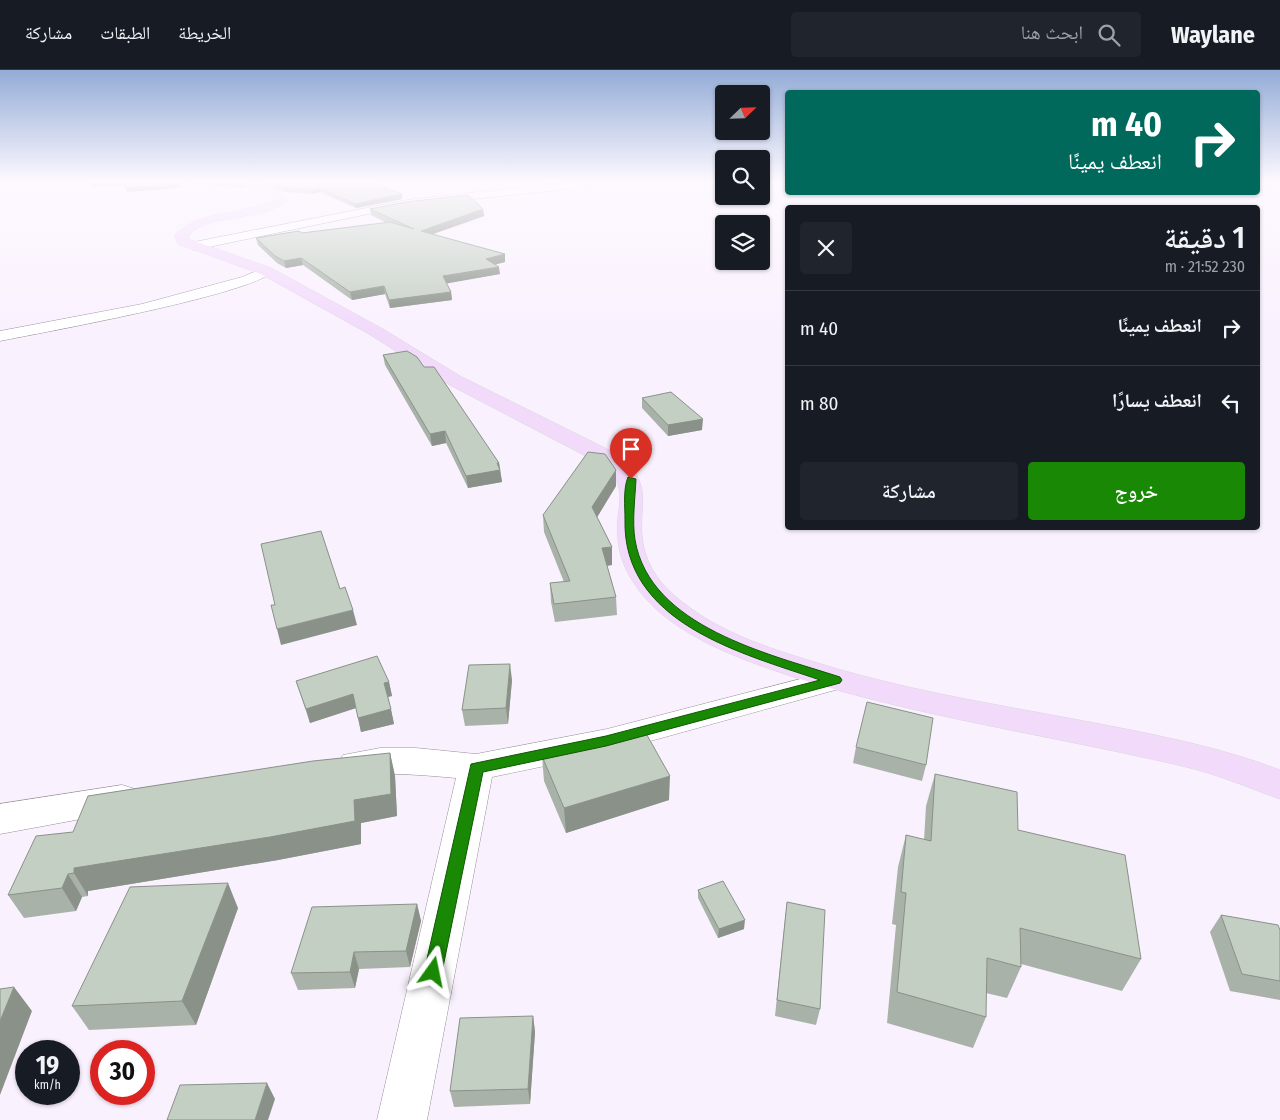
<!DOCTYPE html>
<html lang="ar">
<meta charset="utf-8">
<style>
:root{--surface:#171b24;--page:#20242c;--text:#f1f3f6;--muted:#9ea1a6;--line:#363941;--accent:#198805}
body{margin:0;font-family:"Fira Sans Condensed","Noto Naskh Arabic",sans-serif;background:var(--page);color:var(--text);direction:rtl;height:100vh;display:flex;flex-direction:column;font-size:19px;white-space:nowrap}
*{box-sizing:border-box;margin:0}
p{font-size:16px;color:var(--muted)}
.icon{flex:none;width:28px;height:28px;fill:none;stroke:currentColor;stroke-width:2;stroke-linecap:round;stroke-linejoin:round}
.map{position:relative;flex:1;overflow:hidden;direction:ltr}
.details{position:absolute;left:785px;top:135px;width:475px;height:325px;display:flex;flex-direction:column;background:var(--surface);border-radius:5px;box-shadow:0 1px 4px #0004;direction:rtl}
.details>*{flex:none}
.banner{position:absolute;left:785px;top:20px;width:475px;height:105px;border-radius:5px;box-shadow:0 1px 4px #0004;direction:rtl;background:#00695c;color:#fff;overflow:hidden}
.needle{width:32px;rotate:67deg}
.tools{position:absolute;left:715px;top:15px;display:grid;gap:10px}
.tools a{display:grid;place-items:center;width:55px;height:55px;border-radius:5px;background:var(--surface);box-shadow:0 1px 4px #0004;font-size:25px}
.speed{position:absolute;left:15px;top:970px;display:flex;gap:10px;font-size:25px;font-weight:700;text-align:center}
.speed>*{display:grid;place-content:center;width:65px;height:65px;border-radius:50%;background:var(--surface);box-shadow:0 1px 4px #0004;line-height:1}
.speed small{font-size:12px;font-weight:400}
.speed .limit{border:8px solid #d22;background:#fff;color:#111}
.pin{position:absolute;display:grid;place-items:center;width:42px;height:42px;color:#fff;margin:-51px -21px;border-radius:50% 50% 50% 0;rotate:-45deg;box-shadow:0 0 5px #0007}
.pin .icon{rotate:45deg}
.me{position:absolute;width:55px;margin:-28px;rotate:12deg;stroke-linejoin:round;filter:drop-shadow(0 0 4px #0008)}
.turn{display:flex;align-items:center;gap:18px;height:105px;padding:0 15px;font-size:22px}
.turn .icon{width:65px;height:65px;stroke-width:2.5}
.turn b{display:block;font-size:35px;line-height:42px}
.round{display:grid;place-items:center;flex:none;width:52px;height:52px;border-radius:5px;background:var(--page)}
.head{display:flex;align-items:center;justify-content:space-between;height:85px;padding:0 15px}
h1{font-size:30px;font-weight:600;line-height:38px}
.action{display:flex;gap:10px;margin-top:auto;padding:10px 15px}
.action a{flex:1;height:58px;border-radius:5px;background:var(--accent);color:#fff;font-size:20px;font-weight:600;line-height:58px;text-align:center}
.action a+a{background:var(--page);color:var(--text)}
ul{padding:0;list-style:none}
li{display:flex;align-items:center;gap:15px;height:75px;padding:0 15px;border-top:1px solid var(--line)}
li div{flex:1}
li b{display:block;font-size:19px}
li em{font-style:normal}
header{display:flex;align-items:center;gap:30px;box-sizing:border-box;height:70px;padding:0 25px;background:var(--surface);border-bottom:1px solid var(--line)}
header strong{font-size:24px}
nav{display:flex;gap:28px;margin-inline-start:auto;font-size:18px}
.search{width:350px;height:45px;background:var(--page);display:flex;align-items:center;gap:12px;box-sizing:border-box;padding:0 18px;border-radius:5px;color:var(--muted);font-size:19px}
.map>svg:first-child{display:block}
</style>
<header>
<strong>Waylane</strong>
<div class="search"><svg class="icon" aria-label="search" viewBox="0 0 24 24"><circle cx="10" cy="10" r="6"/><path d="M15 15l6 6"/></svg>ابحث هنا</div>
<nav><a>الخريطة</a><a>الطبقات</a><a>مشاركة</a></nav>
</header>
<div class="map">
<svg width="1280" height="1050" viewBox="0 0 1280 1050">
<rect width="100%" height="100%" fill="#faf1fe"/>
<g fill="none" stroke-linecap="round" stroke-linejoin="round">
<defs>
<g id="minor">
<polygon points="560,113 601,113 596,116 407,136 194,180 188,176 194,172 407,130"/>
<path d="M266,197L273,201C255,224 40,263 0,271V261L142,234L242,207Z"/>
<path d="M835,600L846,603L851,610L846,617L607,683L492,707L427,1050H377L456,708C434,706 412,704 389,704C373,704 359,708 343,703L338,694L343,685L380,678H416L476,684L607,659Z"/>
<polygon points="122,715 135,719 140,729 135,739 0,764 0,734"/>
</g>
<path id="major" d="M233,113C249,113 276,113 286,127V131C268,151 194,144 188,169L271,198L381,258L460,306L617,384C660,418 633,439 645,482C652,506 669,523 689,537C728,566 775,580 821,594C915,623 1013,637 1110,656C1167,667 1225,679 1280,700V729C1262,723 1244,715 1226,709C1199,699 1170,693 1142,687C1028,662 912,644 800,609C752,593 703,577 663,545C640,526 620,499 618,469C614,435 633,419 601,394L448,314L369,264L261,204L178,174L175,166L177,163C204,139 244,145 276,129L273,125Z"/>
</defs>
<use href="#minor" stroke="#988f9b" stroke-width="1"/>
<use href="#major" stroke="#d8d8d8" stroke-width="1"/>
<use href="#minor" fill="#fff" fill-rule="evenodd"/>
<use href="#major" fill="#f2dafb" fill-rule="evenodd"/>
</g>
<g fill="#a9b2a8">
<polygon points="184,113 242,113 243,114 244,118"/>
<polygon points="263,113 373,113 402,129 356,138 320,122 313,124 284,122"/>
<polygon points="370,139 483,139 484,146 432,164 505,184 505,192 495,194 500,204 446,213 451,222 452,230 390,238 385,224 352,230 303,195 286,198 277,193 258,175 256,168 387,153 371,145"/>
<polygon points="383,285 499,393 502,412 468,418 446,373 432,376 385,295"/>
<polygon points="642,328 702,360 668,366 642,338"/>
<polygon points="616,416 597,447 612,477 612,495 607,496 616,527 617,545 555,552 551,532 550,513 564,512 544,462 543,445"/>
<polygon points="512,610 508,654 465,656 462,640"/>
<polygon points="296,611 389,612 392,626 388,627 394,654 361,662 356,638 310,653"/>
<polygon points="856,677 926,695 922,711 853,693"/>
<polygon points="390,683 395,706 397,746 361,753 361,774 278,790 88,821 88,826 82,827 76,841 24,848 8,825 73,762"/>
<polygon points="542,686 669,730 566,763 544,711"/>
<polygon points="935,704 1018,760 1141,889 1122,921 1021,894 1021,897 1007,928 986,923 986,947 973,978 887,953 896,855 892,854 898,797 906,765 924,770 926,736"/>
<polygon points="698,820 744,859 718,868 698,828"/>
<polygon points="787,832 820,939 816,955 775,946 785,849"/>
<polygon points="417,834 421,851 410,897 359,899 355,918 298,920 291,903"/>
<polygon points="238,838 196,955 89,960 72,936"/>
<polygon points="1221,845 1280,860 1280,930 1230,921 1210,862"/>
<polygon points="533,946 535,962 530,1034 454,1037 450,1021"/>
</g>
<g fill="#899188">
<polygon points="90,113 127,113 128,115 91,117"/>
<polygon points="178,114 180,118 127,122 126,118"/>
<polygon points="319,118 320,122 313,124 313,120"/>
<polygon points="402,124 402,129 356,138 355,134"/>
<polygon points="483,139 484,146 422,168 421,161"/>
<polygon points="505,184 505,192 487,197 486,189"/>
<polygon points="301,188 303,195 286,198 284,191"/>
<polygon points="499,197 500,204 444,214 443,206"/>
<polygon points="384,216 385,224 352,230 350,222"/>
<polygon points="451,222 452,230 390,238 389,230"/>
<polygon points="703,349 702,360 668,366 668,355"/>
<polygon points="445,361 446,373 432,376 430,364"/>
<polygon points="497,393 499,393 502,412 468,418 466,406"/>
<polygon points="616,400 616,416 593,454 592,437"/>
<polygon points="612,477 612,495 602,496 602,478"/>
<polygon points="353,540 357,555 281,575 277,559"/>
<polygon points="510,594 512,610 508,654 506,638"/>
<polygon points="389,612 392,626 387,627 384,613"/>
<polygon points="353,624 356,638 310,653 306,639"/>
<polygon points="391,639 394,654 361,662 358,648"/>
<polygon points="390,683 395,706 397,746 361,753 361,774 278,790 88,821 88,826 74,803 74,798 354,730"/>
<polygon points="670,706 669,730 566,763 564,738"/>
<polygon points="68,804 82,827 76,841 62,818"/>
<polygon points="228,813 238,838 196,955 182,931"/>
<polygon points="417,834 421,851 410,897 406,881"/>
<polygon points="745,850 744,859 718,868 719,859"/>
<polygon points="354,882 359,899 355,918 350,902"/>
<polygon points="14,917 32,941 0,1025 0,951"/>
<polygon points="533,946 535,962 530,1034 528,1019"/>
<polygon points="267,1013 275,1029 268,1050 255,1050"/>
</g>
<g fill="#c4cfc3" stroke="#899188">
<polygon points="126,113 178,113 178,114 126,118"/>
<polygon points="273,113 373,113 402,124 355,134 319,118 313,120 283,117"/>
<polygon points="468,125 483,139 421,161 505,184 486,189 499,197 443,206 451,222 389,230 384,216 350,222 301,188 284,191 275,186 256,168 299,161 302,163 390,152 414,159 370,139 406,132"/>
<polygon points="407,281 417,287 424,297 434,297 499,393 497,393 500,400 466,406 445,361 430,364 383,285"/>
<polygon points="671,322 703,349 668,355 642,328"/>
<polygon points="588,382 605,384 616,400 592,437 612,477 602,478 616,527 554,534 550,513 570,511 543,445"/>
<polygon points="321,461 340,519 345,517 353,540 277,559 271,535 275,535 261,474"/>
<polygon points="377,586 389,612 384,613 391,639 358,648 353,624 306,639 296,611"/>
<polygon points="510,594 506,638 462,640 469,595"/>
<polygon points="867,632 933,648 926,695 856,677"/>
<polygon points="643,658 670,706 564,738 542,686"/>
<polygon points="390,683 391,724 354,730 355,751 270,767 74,798 74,803 68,804 62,818 8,825 36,766 73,762 88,726 313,691"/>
<polygon points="935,704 1017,722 1018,760 1125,785 1141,889 1020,858 1021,897 987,888 986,947 897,922 906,823 901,822 906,765 931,771"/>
<polygon points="723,811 745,850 719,859 698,820"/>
<polygon points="228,813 182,931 72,936 130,817"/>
<polygon points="787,832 825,840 820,939 777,930"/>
<polygon points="417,834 406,881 354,882 350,902 291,903 312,837"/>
<polygon points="1221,845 1278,855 1280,860 1280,911 1242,904"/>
<polygon points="14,917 0,951 0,919"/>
<polygon points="533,946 528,1019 450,1021 460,948"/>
<polygon points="267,1013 255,1050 167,1050 180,1015"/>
</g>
<linearGradient id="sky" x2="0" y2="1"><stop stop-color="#94acd7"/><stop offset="0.43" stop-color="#fdf9ff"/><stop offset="1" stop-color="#fdf9ff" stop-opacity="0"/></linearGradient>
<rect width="1280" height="260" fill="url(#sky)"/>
<path fill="#198805" stroke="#105803" d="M628,407L636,409C635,429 632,451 635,470C650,557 769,584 840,607L842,610L840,613L606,676L483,702L442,902L439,908L433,910L427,908L424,902L471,694L606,666L820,610C741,583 622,553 625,449C625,437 623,419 628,407Z"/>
</svg>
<div class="tools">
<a><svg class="needle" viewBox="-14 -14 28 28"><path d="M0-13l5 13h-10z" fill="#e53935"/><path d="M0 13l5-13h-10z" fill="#9ea1a6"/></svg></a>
<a><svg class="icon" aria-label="search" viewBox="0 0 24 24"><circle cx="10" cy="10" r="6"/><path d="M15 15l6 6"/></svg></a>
<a><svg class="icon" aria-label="layers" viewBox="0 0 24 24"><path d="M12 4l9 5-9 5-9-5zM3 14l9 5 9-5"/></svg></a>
</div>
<div class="speed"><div>19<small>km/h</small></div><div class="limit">30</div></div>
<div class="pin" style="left:631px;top:409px;background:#d93025"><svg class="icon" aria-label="arrive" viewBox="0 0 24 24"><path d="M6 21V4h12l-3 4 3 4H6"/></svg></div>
<svg class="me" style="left:433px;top:902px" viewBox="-20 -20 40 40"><path d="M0-17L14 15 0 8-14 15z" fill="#198805" stroke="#fff" stroke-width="4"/></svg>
<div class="banner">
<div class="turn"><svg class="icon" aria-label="right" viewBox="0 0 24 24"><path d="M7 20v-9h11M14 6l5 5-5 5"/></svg><div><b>40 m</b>انعطف يمينًا</div></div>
</div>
<section class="details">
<div class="head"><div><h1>1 دقيقة</h1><p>230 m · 21:52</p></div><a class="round"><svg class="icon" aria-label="close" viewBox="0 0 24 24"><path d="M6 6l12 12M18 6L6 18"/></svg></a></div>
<ul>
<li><svg class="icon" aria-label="right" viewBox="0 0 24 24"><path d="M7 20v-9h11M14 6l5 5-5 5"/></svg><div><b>انعطف يمينًا</b></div><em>40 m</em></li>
<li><svg class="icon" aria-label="left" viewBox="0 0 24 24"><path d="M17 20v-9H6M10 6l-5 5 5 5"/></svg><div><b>انعطف يسارًا</b></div><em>80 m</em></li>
</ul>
<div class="action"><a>خروج</a><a>مشاركة</a></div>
</section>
</div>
